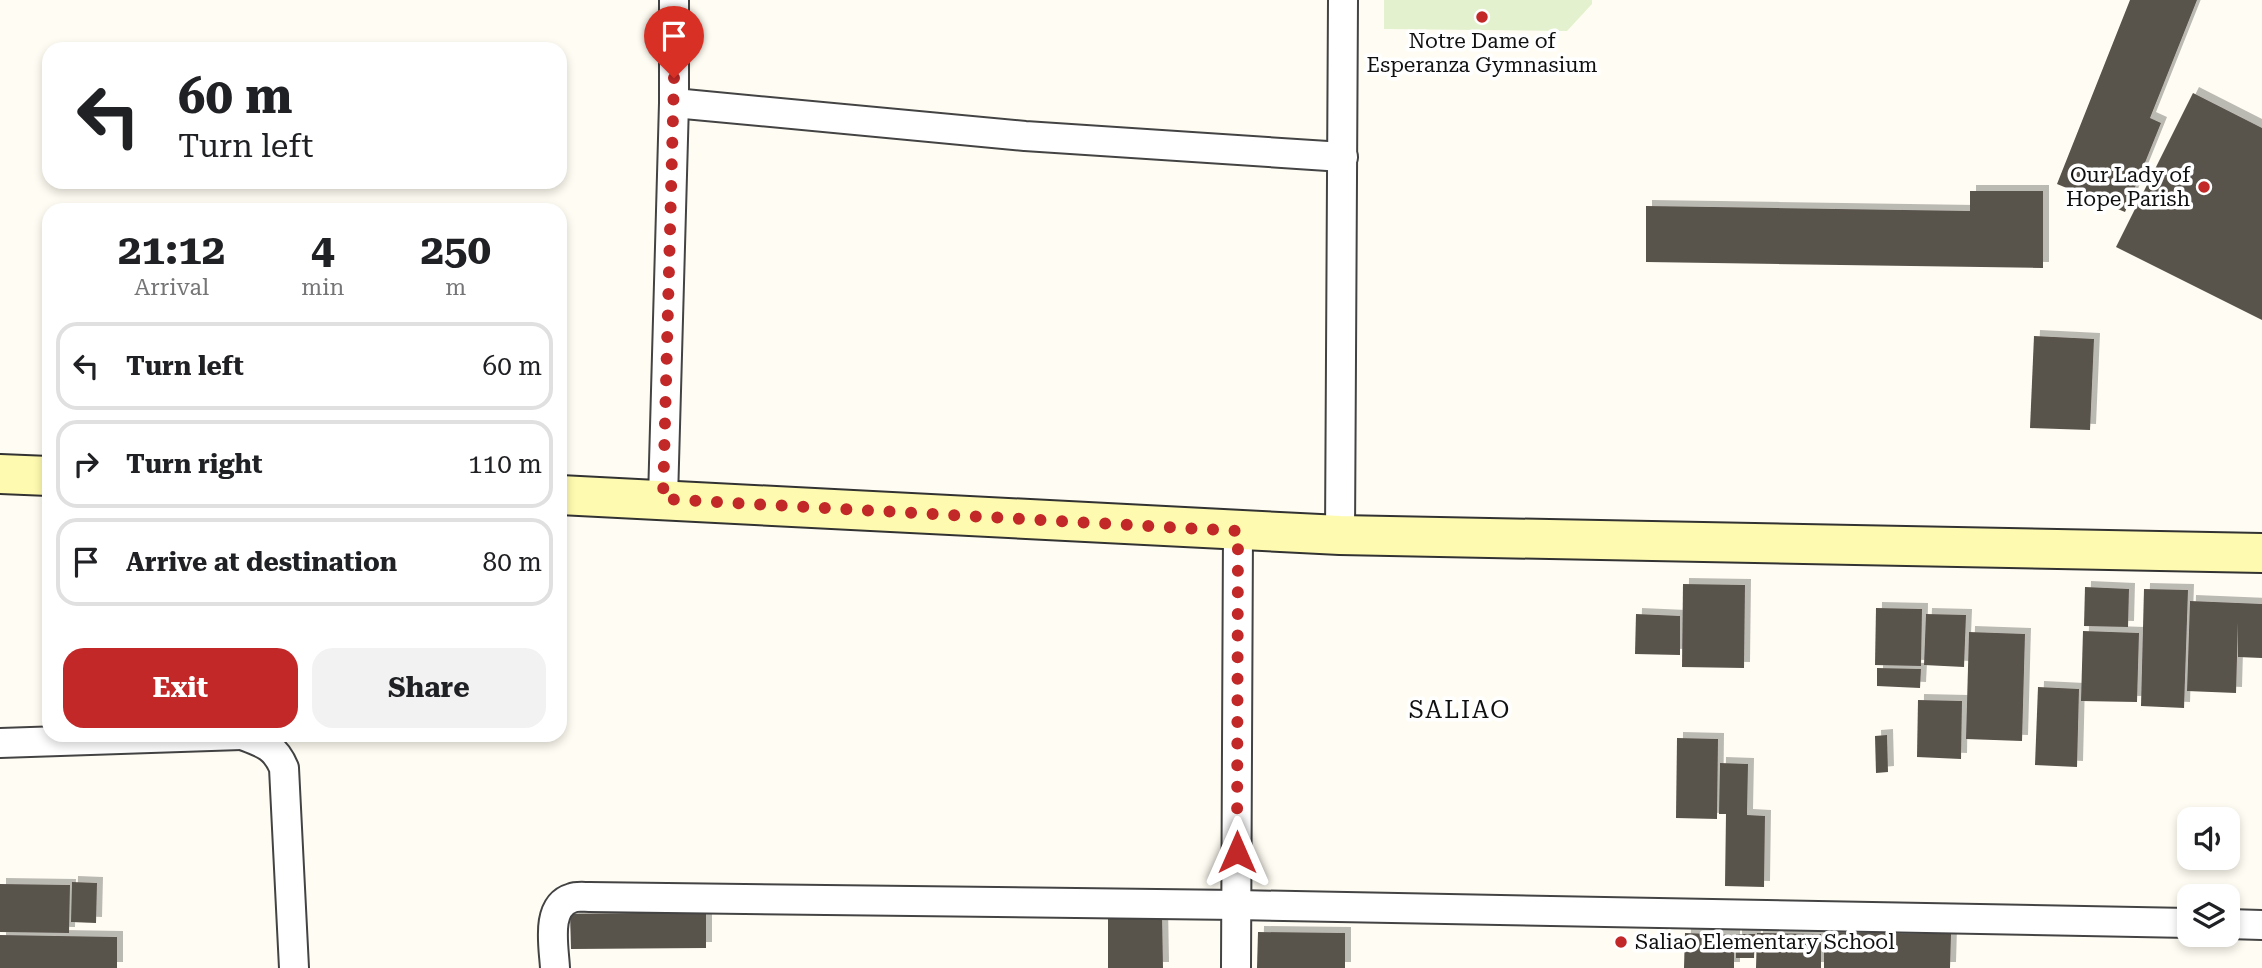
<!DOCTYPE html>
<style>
:root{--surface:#fff;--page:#f2f2f2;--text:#202124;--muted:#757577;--line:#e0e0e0;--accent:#c12827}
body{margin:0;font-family:"Roboto Serif",serif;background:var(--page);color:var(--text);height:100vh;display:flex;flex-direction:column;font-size:26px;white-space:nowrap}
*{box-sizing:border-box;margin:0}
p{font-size:23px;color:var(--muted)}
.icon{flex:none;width:38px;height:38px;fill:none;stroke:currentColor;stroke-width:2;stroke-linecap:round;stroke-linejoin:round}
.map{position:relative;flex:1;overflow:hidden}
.drawer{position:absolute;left:42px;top:203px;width:525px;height:539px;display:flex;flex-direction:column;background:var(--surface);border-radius:21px;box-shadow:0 4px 10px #0003}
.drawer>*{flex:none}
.guide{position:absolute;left:42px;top:42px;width:525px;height:147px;border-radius:21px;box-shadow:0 4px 10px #0003;background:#fff;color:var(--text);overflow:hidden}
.controls{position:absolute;left:2177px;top:807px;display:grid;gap:14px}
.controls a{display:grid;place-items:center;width:63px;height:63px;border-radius:14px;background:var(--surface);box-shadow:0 4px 10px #0003;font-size:35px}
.pin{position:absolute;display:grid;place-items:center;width:60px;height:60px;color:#fff;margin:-72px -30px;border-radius:50% 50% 50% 0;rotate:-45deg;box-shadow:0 0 7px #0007}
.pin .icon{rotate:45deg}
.me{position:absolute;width:77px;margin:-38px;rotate:0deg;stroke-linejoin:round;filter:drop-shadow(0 0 5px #0008)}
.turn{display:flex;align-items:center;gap:24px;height:147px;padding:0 21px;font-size:32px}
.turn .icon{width:91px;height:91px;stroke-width:2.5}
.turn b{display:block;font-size:49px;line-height:60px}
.eta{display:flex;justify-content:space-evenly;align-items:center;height:119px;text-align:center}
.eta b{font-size:42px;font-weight:700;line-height:49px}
.button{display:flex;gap:14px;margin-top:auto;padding:14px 21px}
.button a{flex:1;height:80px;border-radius:21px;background:var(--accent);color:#fff;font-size:28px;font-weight:700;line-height:80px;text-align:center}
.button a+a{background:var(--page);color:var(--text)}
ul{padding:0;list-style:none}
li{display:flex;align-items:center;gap:21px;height:88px;margin:0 14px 10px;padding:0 7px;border:4px solid var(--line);border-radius:21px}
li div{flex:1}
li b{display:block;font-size:26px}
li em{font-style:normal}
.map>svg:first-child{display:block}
</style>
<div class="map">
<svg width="2262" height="968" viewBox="0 0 2262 968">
<defs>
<filter id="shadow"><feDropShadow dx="6" dy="-6" stdDeviation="0" flood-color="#0004"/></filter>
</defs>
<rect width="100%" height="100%" fill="#fffdf3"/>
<polygon fill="#e3f1ce" points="1384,0 1592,0 1592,4 1567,31 1384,29"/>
<g fill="#59524c" filter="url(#shadow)">
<polygon points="2130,0 2197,0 2150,118 2161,123 2125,212 2057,184"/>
<polygon points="2193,93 2262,128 2262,320 2116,247"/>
<polygon points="1970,191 2043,191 2043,268 1646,262 1646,206 1970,211"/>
<polygon points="2034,336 2094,339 2090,430 2030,428"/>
<polygon points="1683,584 1745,585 1744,668 1682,667"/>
<polygon points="2085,587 2129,589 2128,627 2084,626"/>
<polygon points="2144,589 2188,590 2184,708 2141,706"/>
<polygon points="2190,601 2262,604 2262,658 2238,657 2238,622 2236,693 2187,691"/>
<polygon points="1876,608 1922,609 1921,666 1875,665"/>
<polygon points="1636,614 1680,616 1680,655 1635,654"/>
<polygon points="1926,614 1966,615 1964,667 1924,665"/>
<polygon points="2083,631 2139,633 2137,702 2081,701"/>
<polygon points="1969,632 2025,634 2022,741 1966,739"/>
<polygon points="1877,668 1921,669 1920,688 1877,686"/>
<polygon points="2038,687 2079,689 2077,767 2035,765"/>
<polygon points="1918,700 1962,701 1961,759 1917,757"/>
<polygon points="1887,735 1888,772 1876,773 1875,736"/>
<polygon points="1677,738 1718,739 1717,819 1676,818"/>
<polygon points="1720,763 1748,764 1747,815 1765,816 1764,887 1725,886 1726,814 1719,814"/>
<polygon points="72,882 97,883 96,923 71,922"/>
<polygon points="0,884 70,885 69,933 0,932"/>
<polygon points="706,912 706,948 571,949 570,914"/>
<polygon points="1108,913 1162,913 1163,968 1108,968"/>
<polygon points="1258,932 1345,933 1345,968 1257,968"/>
<polygon points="1824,932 1951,934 1950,968 1824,968"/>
<polygon points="1685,933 1734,935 1734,968 1684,968"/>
<polygon points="1757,933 1821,934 1821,968 1756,968"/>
<polygon points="1736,934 1755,934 1754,958 1736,958"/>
<polygon points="0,935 117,937 117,968 0,968"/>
</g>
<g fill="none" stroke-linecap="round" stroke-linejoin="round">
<defs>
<g id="street">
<polyline points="674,103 1025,136 1343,157"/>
<polyline points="663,499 674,103 674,0"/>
<polyline points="1340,535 1343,0"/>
<path d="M242,735C263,743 275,746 284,768L294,968"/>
<polyline points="0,743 241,735"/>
<polyline points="2228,924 2262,925"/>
<path d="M555,968C554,947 545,906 572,898C577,896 584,897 589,897L1237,905L2189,923"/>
<polyline points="1236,968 1238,531"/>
</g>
<g id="secondary">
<polyline points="0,474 49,476"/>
<polyline points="560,495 1340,535 2262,553"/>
</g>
</defs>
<use href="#street" stroke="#434343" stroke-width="32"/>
<use href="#secondary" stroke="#323232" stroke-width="42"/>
<use href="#street" stroke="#fff" stroke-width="28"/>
<use href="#secondary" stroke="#fefaaf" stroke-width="38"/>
</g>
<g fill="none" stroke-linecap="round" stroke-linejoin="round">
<polyline stroke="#c12827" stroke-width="12" stroke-dasharray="0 21.6" points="674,78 663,499 1238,531 1237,852"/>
</g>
<g fill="#c12827" stroke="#fff" stroke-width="2.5">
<circle cx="1482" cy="17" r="7"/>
<circle cx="2204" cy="187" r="7"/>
<circle cx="1621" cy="942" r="7"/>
</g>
<g text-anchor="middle" stroke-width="7" stroke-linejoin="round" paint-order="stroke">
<g font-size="21" fill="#101010" stroke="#fff">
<text x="1482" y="48">Notre Dame of<tspan x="1482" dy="24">Esperanza Gymnasium</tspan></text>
<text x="2190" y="182" text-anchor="end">Our Lady of<tspan x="2190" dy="24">Hope Parish</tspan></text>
<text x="1635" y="949" text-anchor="start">Saliao Elementary School</text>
</g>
<g font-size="24" letter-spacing="2" fill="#101010" stroke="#fff">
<text x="1460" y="718">SALIAO</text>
</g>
</g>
</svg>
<div class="controls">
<a><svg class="icon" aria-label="sound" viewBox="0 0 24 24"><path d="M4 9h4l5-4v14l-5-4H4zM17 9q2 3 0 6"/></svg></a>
<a><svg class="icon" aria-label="layers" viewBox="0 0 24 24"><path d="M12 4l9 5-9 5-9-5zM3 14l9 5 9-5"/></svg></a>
</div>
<div class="pin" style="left:674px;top:78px;background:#d93025"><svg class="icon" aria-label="arrive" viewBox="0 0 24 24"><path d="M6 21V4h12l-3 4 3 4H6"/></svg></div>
<svg class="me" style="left:1237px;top:852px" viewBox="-20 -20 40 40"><path d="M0-17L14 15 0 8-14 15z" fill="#c12827" stroke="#fff" stroke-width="4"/></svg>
<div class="guide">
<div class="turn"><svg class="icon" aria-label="left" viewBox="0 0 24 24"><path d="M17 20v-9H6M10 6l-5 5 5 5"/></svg><div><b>60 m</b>Turn left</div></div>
</div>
<section class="drawer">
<div class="eta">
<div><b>21:12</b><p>Arrival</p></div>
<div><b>4</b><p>min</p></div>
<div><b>250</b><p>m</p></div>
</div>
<ul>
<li><svg class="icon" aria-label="left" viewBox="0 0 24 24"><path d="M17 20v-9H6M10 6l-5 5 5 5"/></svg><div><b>Turn left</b></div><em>60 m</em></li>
<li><svg class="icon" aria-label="right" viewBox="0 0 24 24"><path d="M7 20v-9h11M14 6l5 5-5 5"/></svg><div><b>Turn right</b></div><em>110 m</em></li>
<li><svg class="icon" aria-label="arrive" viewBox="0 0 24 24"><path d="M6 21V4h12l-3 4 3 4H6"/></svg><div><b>Arrive at destination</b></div><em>80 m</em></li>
</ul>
<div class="button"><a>Exit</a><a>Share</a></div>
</section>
</div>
